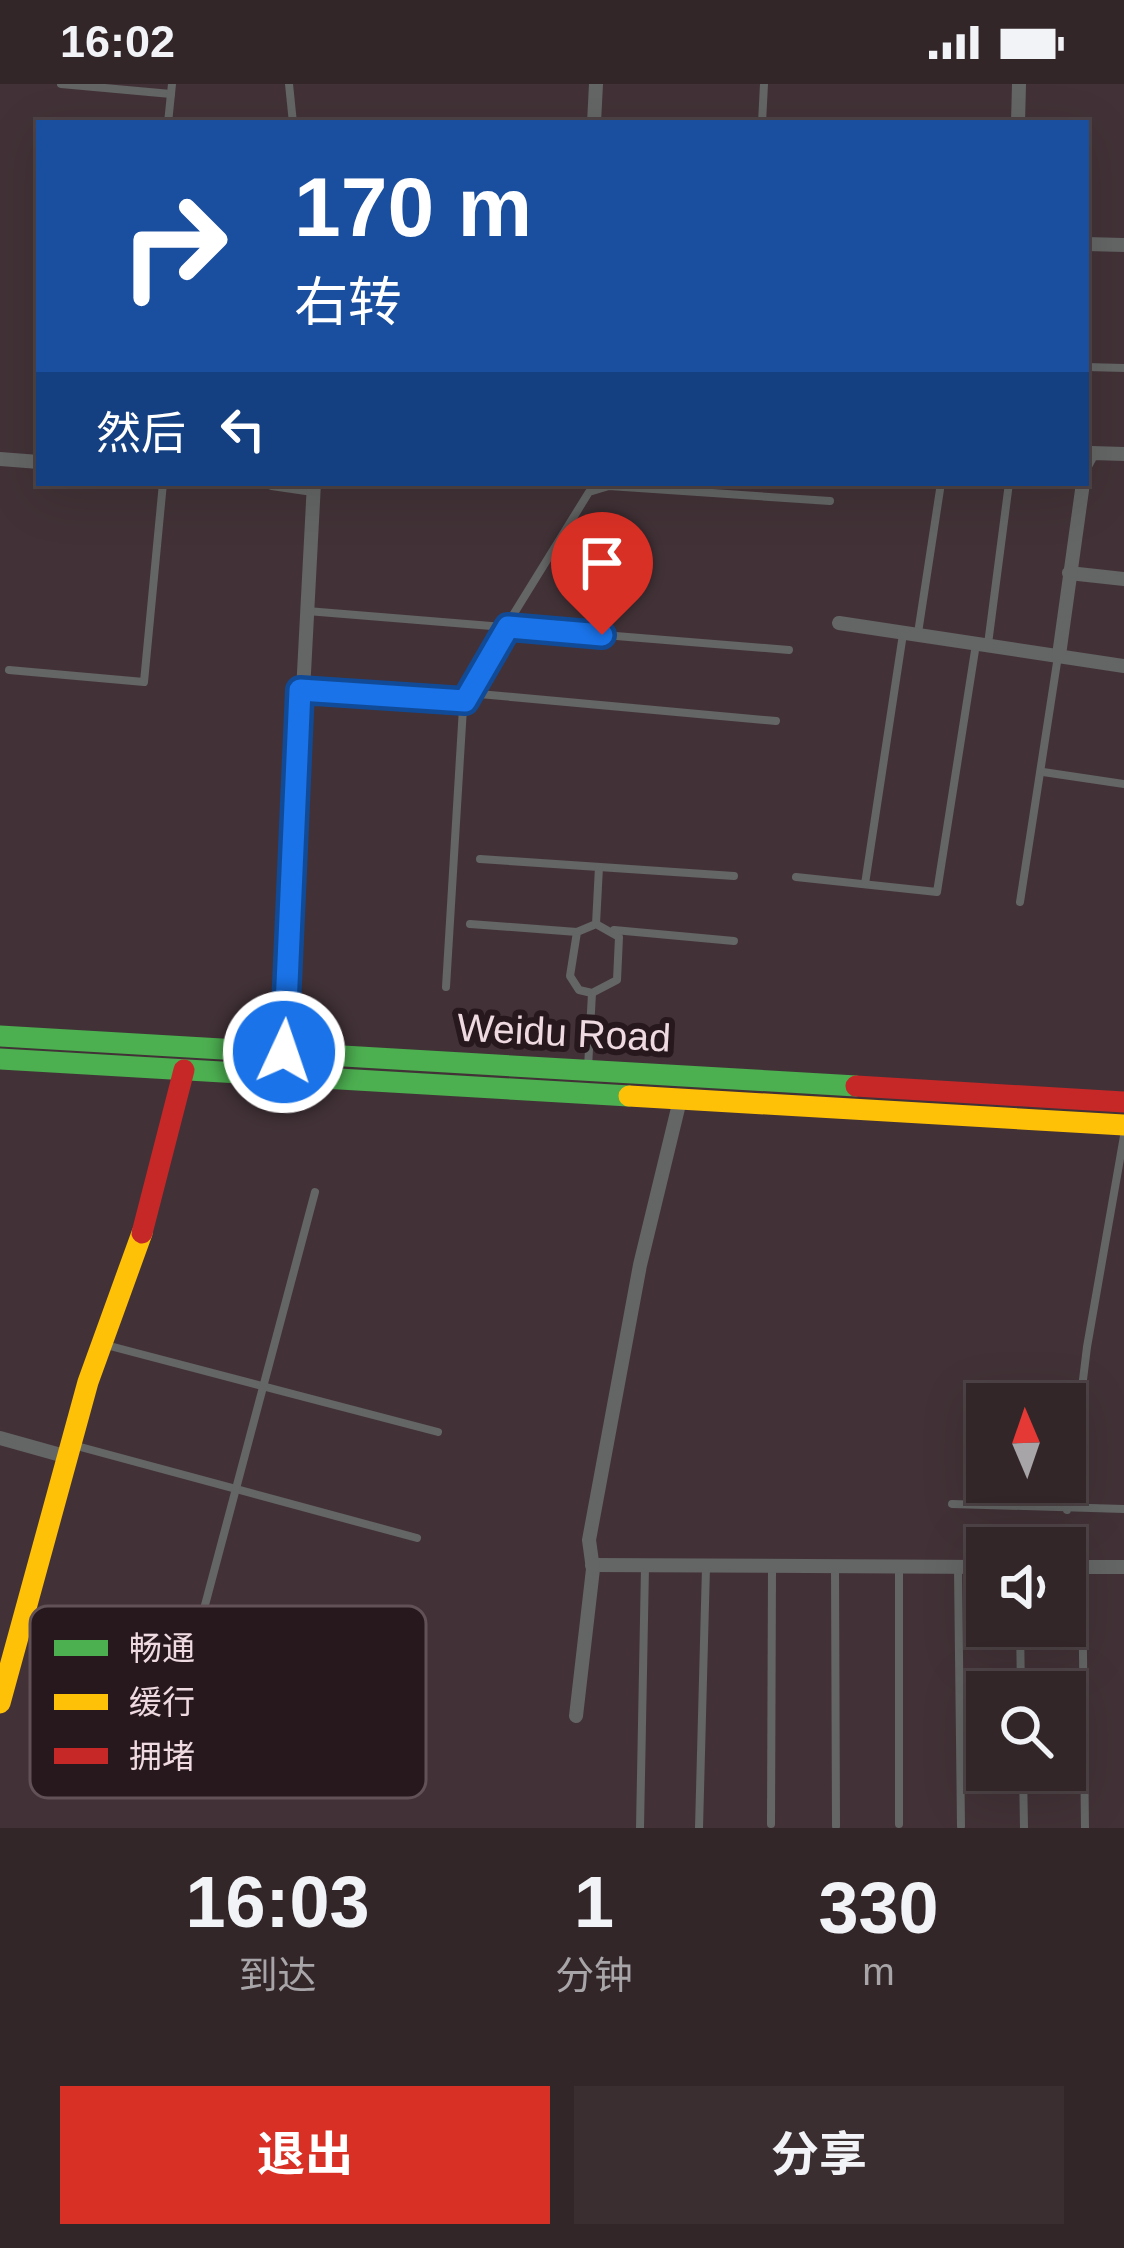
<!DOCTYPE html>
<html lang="zh">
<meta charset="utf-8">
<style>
:root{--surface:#322629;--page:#3a2e31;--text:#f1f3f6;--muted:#a8a5a8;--line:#4d4346;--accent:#d93025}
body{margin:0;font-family:Helvetica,"Noto Sans SC",sans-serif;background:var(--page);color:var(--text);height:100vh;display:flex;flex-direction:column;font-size:45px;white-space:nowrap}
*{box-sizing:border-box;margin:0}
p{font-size:39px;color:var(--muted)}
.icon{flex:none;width:66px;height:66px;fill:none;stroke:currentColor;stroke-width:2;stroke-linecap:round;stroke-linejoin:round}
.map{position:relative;height:1744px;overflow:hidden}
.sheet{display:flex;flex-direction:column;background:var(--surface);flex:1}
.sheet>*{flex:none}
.top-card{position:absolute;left:36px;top:36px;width:1053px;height:366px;border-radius:0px;box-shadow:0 12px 48px #0002,0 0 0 3px var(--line);background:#1a4fa0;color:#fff;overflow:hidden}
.needle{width:78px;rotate:358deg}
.fabs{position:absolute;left:966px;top:1299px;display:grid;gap:24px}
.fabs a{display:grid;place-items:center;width:120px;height:120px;border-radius:0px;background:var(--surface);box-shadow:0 12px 48px #0002,0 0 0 3px var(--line);font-size:60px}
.pin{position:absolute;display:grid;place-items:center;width:102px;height:102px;color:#fff;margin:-123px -51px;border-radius:50% 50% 50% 0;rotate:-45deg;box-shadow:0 0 12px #0007}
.pin .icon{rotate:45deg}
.me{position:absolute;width:132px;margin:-66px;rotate:3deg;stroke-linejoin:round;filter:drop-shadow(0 0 9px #0008)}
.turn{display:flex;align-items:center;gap:42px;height:252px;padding:0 60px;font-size:54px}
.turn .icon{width:156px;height:156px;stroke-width:2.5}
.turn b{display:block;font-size:84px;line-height:102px}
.then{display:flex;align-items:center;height:114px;padding:0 60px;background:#0003;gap:24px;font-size:45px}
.eta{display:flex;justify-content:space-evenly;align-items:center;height:204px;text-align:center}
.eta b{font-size:72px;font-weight:700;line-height:84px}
.button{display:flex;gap:24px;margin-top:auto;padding:24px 60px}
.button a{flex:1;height:138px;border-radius:0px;background:var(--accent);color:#fff;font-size:48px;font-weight:700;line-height:138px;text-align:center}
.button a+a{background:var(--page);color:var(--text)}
.status{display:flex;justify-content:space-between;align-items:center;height:84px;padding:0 60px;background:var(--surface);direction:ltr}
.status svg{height:33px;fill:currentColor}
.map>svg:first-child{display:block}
</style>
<div class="status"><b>16:02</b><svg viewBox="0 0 49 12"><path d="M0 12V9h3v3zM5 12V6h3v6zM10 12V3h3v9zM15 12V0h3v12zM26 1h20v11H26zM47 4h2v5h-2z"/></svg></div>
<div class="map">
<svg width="1124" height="1744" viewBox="0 0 1124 1744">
<rect width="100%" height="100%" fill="#423237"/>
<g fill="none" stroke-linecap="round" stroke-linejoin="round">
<g stroke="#646565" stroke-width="8">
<polyline points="61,0 171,10"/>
<polyline points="289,0 293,39"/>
<polyline points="168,39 172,0"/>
<polyline points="762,39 764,0"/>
<polyline points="1086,283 1124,284"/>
<polyline points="307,527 789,566"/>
<polyline points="918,549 941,399"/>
<polyline points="988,560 1009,399"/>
<polyline points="9,586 144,598 163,399"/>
<polyline points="302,606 465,617"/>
<polyline points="468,609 776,637"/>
<polyline points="1043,688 1124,700"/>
<polyline points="480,775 734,792"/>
<polyline points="796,793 937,808 976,560"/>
<polyline points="865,800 903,550"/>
<polyline points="1020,818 1058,572"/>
<polyline points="470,840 577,848"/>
<polygon points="596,840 619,853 617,896 592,909 579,906 570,892 577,848"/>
<polyline points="596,840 599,783"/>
<polyline points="614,846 734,857"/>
<polyline points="446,903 463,624 476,591 589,408 609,402 830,417"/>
<polyline points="588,984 592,909"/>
<polyline points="106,1261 438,1348"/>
<polyline points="73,1361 417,1454"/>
<polyline points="952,1420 1124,1425"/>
<polyline points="1067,1426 1087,1263 1124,1052"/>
<polyline points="835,1484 836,1742"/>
<polyline points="1082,1484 1085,1744"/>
<polyline points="958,1485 961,1742"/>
<polyline points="1020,1542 1021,1608"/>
<polyline points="92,1641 346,1705"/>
<polyline points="168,1660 315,1108"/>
<polyline points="1023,1686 1024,1744"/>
<polyline points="771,1740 772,1484"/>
<polyline points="899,1740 899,1484"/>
<polyline points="640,1744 645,1483"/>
<polyline points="699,1744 706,1483"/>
</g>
<g stroke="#646565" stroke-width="14">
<polyline points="594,39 596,0"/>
<polyline points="1018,39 1019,0"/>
<polyline points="1086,160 1124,161"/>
<polyline points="0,375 39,378"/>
<polyline points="1086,380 1092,369 1124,370"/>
<polyline points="272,399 313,405"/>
<polyline points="1069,489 1124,495"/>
<polyline points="839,539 1124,582"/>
<polyline points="1059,571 1083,399"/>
<polyline points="284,968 314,399"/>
<polyline points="0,1354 68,1373"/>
<polyline points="592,1481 987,1483"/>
<polyline points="1065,1483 1124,1483"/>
<polyline points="576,1632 593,1485 589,1456 640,1181 680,1016"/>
</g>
<g stroke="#4caf50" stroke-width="21">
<polyline points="0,952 856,1002"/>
<polyline points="0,975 629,1012"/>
</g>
<g stroke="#ffc107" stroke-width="21">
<polyline points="629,1012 1124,1041"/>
<polyline points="0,1619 88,1298 142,1149"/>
</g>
<g stroke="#c62828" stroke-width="21">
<polyline points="856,1002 1124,1018"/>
<polyline points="142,1149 184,986"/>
</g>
</g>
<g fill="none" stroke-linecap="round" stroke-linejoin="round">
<defs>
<polyline id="route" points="284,968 300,606 465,617 508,543 602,551"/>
</defs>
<use href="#route" stroke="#114b97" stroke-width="30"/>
<use href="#route" stroke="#1a73e8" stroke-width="21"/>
</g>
<g text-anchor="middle" stroke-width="12" stroke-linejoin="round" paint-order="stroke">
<g font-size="39" fill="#eedae0" stroke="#26181d">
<text transform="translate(564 948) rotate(3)" y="14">Weidu Road</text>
</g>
</g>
<rect x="30" y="1522" width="396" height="192" rx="18" fill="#26181d" stroke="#625258" stroke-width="3"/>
<rect x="54" y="1556" width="54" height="16" fill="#4caf50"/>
<rect x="54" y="1610" width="54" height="16" fill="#ffc107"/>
<rect x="54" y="1664" width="54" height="16" fill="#c62828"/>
<g font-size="33" fill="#eedae0">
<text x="129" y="1576">畅通</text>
<text x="129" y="1630">缓行</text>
<text x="129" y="1684">拥堵</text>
</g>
</svg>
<div class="fabs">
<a><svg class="needle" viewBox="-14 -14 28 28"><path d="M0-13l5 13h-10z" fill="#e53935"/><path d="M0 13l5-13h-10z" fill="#a8a5a8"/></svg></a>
<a><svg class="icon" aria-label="sound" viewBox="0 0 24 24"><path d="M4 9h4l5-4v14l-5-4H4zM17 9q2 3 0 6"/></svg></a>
<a><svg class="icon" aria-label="search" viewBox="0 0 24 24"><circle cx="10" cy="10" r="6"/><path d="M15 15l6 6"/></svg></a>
</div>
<div class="pin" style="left:602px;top:551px;background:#d93025"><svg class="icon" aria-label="arrive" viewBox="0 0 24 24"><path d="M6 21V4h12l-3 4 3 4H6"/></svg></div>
<svg class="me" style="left:284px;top:968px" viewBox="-20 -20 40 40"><circle r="17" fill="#1a73e8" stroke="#fff" stroke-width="3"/><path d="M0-11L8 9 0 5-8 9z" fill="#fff"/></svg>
<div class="top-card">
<div class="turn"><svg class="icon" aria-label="right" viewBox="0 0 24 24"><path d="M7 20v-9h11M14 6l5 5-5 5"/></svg><div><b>170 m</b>右转</div></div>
<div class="then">然后<svg class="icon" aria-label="left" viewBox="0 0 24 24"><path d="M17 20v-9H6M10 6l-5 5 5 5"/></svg></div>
</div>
</div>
<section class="sheet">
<div class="eta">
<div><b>16:03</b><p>到达</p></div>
<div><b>1</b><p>分钟</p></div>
<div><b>330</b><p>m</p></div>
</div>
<div class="button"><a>退出</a><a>分享</a></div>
</section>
